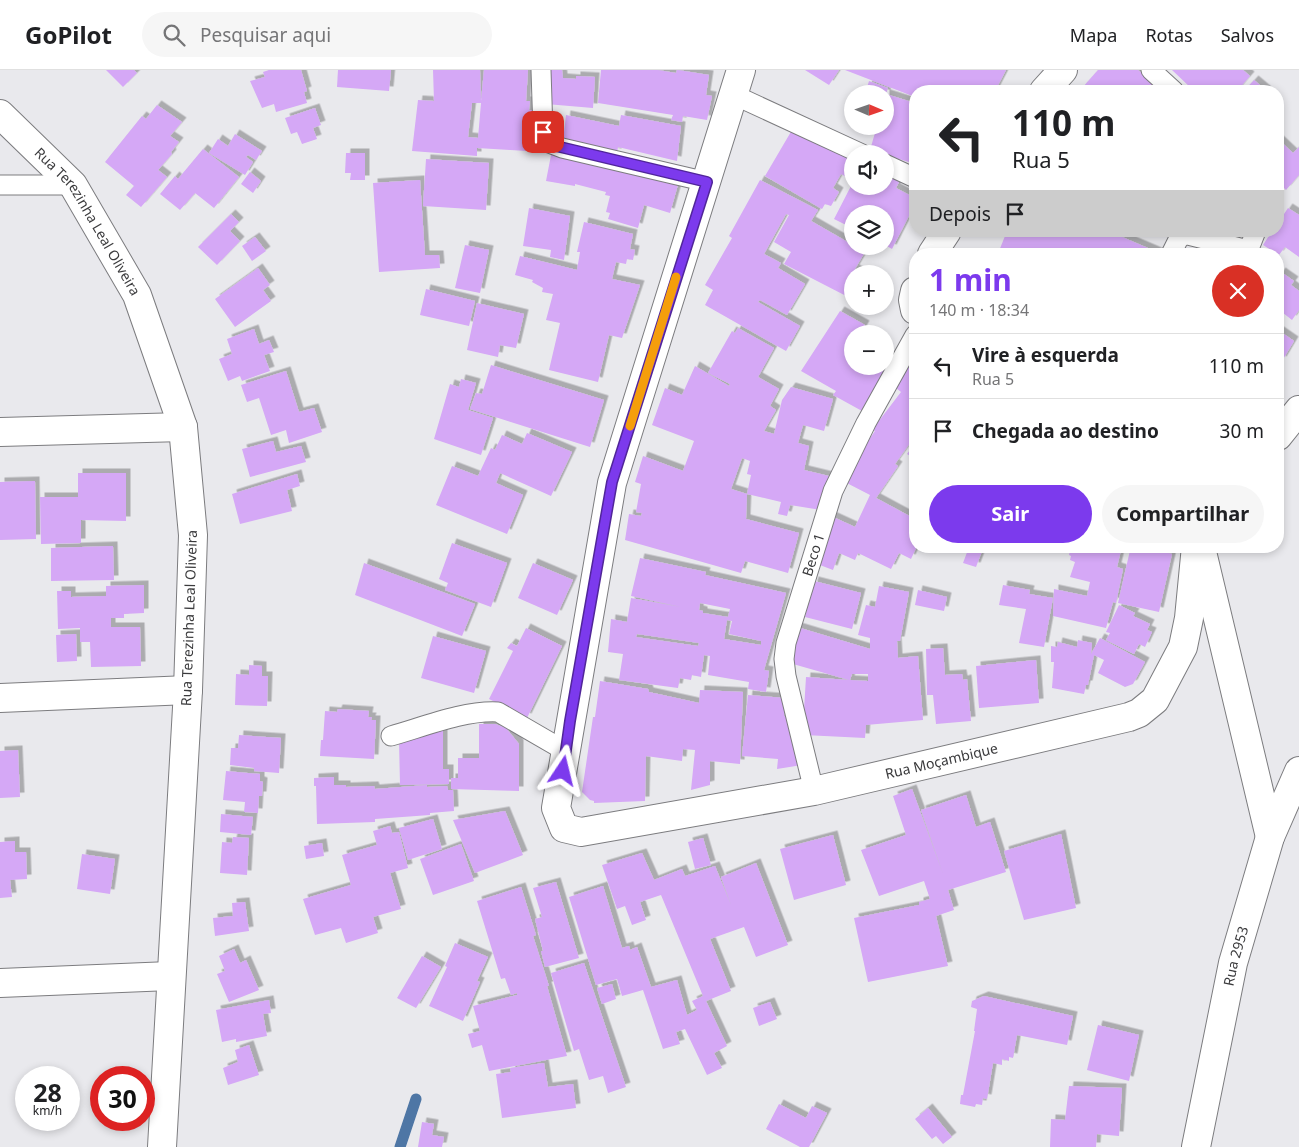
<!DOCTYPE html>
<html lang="pt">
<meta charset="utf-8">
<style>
:root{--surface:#fff;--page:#f6f6f6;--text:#202124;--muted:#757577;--line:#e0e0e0;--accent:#7c3aed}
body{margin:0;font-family:"Noto Sans",sans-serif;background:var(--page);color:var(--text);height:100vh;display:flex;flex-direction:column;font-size:19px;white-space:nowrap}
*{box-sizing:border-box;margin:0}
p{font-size:16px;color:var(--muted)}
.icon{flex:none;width:28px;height:28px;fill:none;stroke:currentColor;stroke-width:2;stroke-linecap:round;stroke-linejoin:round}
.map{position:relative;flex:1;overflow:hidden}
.details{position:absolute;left:909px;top:178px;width:375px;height:305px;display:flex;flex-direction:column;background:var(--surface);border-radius:20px;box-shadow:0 2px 8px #0003}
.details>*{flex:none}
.guide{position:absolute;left:909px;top:15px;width:375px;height:152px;border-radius:20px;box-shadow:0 2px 8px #0003;background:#fff;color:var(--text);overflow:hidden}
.needle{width:32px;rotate:92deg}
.fabs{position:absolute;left:844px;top:15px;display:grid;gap:10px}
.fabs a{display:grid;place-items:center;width:50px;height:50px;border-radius:50%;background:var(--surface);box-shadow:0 2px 8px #0003;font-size:25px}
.speed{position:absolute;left:15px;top:996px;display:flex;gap:10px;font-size:25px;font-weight:700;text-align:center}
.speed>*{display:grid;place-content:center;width:65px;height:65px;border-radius:50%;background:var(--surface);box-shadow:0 2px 8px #0003;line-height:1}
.speed small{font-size:12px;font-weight:400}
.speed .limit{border:8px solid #d22;background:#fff;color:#111}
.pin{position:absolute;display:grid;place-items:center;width:42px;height:42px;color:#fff;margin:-21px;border-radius:10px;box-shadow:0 2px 8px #0006}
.me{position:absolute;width:55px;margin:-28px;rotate:10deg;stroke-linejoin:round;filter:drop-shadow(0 0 4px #0008)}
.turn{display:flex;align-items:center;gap:18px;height:105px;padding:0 20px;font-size:22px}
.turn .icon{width:65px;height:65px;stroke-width:2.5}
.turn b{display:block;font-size:35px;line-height:42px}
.then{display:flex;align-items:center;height:48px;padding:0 20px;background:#0003;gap:10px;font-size:19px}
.round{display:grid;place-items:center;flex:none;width:52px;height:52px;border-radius:26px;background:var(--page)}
.head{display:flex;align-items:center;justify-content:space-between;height:85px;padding:0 20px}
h1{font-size:30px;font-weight:700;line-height:38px;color:var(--accent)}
.cta{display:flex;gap:10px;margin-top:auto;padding:10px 20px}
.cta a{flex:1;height:58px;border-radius:30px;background:var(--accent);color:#fff;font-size:20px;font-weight:700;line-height:58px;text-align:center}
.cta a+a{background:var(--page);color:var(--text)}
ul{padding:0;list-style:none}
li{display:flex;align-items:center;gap:15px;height:65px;padding:0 20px;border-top:1px solid var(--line)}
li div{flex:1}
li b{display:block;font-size:19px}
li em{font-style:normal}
header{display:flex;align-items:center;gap:30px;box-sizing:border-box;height:70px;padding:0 25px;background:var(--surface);border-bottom:1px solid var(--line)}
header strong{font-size:24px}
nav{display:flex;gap:28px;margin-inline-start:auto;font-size:18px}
.search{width:350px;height:45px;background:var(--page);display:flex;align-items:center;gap:12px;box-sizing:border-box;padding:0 18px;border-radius:28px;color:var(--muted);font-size:19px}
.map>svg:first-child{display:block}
</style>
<header>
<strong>GoPilot</strong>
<div class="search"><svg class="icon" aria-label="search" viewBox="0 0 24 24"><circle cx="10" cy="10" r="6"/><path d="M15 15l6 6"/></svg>Pesquisar aqui</div>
<nav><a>Mapa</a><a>Rotas</a><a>Salvos</a></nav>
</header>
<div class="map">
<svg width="1299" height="1077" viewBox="0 0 1299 1077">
<defs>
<filter id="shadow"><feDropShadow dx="4.5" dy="-4.5" stdDeviation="0" flood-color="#0004"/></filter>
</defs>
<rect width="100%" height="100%" fill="#e9e9ed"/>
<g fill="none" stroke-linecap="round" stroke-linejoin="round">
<polyline stroke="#4e76a5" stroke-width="11" points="400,1077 416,1029"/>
</g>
<g fill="#d5a8f6" fill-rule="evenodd" filter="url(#shadow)">
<polygon points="106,0 134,0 137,3 123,17"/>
<polygon points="269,0 301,0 307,21 304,22 307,33 276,42 274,34 262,38 250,11 265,7 263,2"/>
<polygon points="338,0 391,0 389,21 337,17"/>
<path d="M433,0H480L481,31L484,0H528L526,31H530L529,40H536L535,54L529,53L527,81L477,78V86L412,81L418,30L434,31ZM472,33H481L478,68L468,67Z"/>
<polygon points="545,0 562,0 563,8 576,9 576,6 595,7 593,38 546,34"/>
<polygon points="601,0 658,0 676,3 677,0 678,0 709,5 706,25 712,26 707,50 683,46 682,52 671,50 673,45 598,33"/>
<polygon points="805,0 839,0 829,15"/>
<polygon points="845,0 1006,0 995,21 915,21 915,27"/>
<polygon points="1098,0 1138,0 1163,21 1085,21 1082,18"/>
<polygon points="1172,0 1243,0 1250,6 1237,21 1190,21 1192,19"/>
<polygon points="1254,10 1267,21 1244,21"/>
<polygon points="869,11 888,18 886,24 915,33 915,94 870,80 877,56 885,56 885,24 865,24"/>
<polygon points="157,35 182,52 170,66 179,72 171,82 172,84 158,100 167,107 141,137 126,125 134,116 105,92 142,46 146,49"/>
<polygon points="315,38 321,55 313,58 317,69 302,74 297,62 291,64 285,48"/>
<polygon points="566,45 619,56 621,45 681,56 677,91 618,77 617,83 563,71"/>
<polygon points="792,60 852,87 852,110 841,104 833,118 839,122 831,136 825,134 822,139 765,106"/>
<polygon points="235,64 262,81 256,90 248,85 246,87 253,92 245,105 209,83 218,69 228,76"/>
<polygon points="1278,69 1293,83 1299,77 1299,105 1286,120 1278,112"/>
<polygon points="203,79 239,107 214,138 195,123 180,140 160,124 175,106 178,109"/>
<polygon points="552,80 679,111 670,143 644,135 638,158 608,149 610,143 606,142 610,126 605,125 606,122 575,114 575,116 546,111"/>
<polygon points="346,83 365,83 365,110 350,110 351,103 345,103"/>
<polygon points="426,89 489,93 486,140 423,136"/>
<polygon points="250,102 261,111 253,123 241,114"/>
<polygon points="885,102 901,108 896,118 915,128 915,134 892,179 885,175 885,144 852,144 852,158 834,149 851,116 885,116"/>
<polygon points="420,110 425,185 439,185 440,198 379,202 373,113"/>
<polygon points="760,110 818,140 811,151 865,182 855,199 863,204 852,204 852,229 784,194 791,182 774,172 789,145 786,144 764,184 781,193 778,198 805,214 787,245 760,230 758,232 800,256 786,281 705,235 713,220 705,215 732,168 729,166"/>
<polygon points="529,138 570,146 564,190 550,187 551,180 523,176"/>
<polygon points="1288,138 1299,145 1299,187 1285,177 1279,185 1263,175 1272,161 1278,161 1278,153"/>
<polygon points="231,144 239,152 230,161 240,171 217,195 198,177"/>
<polygon points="584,152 633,164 630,179 635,180 633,190 627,189 626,194 616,192 612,209 640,215 622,268 609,265 598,312 549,300 560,253 546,250 553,224 542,222 543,218 532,212 533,210 515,205 520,186 577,200 580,182 577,182"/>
<polygon points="1007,161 1108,161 1162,184 1005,184 999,181"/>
<polygon points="255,167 266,181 252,191 242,176"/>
<polygon points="465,175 489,180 480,223 455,218"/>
<polygon points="258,198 270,215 263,220 271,231 235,257 215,229"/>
<polygon points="1281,202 1294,211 1291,215 1299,221 1299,240 1292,250 1278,239 1278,207"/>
<polygon points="426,219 475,231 469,256 420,245"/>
<polygon points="477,233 524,244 516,278 500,275 498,287 467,280"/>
<polygon points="840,241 865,255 860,264 852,264 852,296 885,296 885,294 888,295 862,341 833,325 836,321 801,301"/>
<polygon points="738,258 774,278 758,307 779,319 770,336 776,340 764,361 774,364 782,330 791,317 833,329 824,361 803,355 798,373 809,376 804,400 833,407 821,440 790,435 787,446 778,444 781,432 747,424 751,405 747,404 750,391 742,388 731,419 747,424 746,449 799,463 788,503 745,491 741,503 625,470 629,444 641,446 642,443 636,442 641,414 635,412 643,386 683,401 694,371 652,355 665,318 682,325 695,296 729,316 730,314 708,303 732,261 735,263"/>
<polygon points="254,259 259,274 269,270 274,282 264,285 270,301 242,311 240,306 228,311 219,289 232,284 227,269"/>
<polygon points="1278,260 1294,271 1282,291 1278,288"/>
<polygon points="909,294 915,298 915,323 912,326 915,329 915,366 895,394 898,396 876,428 915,449 915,476 917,476 911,489 899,483 891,499 858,483 855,490 839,483 833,500 812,492 831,446 855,457 870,425 841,410 875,361 872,360 901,322 896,318"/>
<polygon points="491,295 604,330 590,377 470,339 476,323 482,324"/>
<polygon points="286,301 299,342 314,338 322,362 289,373 286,360 271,365 259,328 247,332 241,315"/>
<polygon points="461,309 476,313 468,340 493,348 481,385 434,369 450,314 459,317"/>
<polygon points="527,363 572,382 551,426 500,403 496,413 523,425 507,464 436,435 452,396 478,406 491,378 495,380 502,365 522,374"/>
<polygon points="273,371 276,382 301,376 306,392 250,407 242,379"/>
<polygon points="915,373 915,389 907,384"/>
<polygon points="78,403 126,403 126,451 81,450 81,473 41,474 40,427 78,427"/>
<polygon points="297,404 300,416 287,420 292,441 240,454 232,424"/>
<polygon points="35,411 36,469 0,470 0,412"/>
<polygon points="452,473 507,493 491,537 445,520 448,513 439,509"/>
<polygon points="113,476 114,510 51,511 51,478"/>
<polygon points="1071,476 1122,476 1117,497 1123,499 1116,533 1113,532 1106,558 1053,546 1054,519 1087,526 1090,512 1070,507 1075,492 1070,490 1071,486 1069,485"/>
<polygon points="1131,476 1167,476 1165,482 1172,484 1159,542 1118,533"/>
<polygon points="969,477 982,481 976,497 963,493"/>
<path d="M640,488L706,502L705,505L786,523L764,600L769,601L766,622L748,619L749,612L708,605L710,586L704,585L701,607L692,605L691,610L680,608L678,618L619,610L623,584L608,582L611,549L627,552L631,528L681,537L631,526ZM700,533L730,539L728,547L703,543V541L699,540ZM727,550L732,551L729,564L761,571V575L724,569ZM637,564L699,573L698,576L636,567Z"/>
<polygon points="364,493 475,534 462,566 355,525"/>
<polygon points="533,493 573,510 557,545 518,528"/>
<polygon points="814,511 861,523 852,559 805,547"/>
<polygon points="144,515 144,543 124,544 124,548 111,548 111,557 140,557 141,596 91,597 90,572 80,572 80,558 58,559 57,521 71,521 71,527 106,526 106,516"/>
<polygon points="1003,515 1030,520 1029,524 1053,528 1044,577 1019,573 1026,539 999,535"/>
<path d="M879,516L909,522L900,571H897L898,588L918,586L923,650L866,655L865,668L804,665L803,656L806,607L849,610L786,592L797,557L870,579V568L858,565L866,535L875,537ZM852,604H868V611L850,610Z"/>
<polygon points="918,520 947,527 944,541 915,535"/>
<polygon points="1119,535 1135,543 1133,546 1150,554 1147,560 1152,562 1145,577 1139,574 1134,584 1106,570 1110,563 1106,562"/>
<polygon points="526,558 562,576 527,648 489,629 513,581 507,578 511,573 517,576"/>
<polygon points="76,564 77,591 57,592 56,565"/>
<polygon points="433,566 486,581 474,623 421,608"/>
<polygon points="1100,568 1145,592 1133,614 1125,617 1098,603 1104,590 1094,585 1088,615 1086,615 1084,624 1052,618 1054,592 1051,592 1051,576 1057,577 1058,572 1077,577 1078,570 1092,573 1091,584"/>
<polygon points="943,578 945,605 962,604 963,610 967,609 971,651 936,654 933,625 927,625 926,579"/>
<polygon points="1036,590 1039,633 979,638 976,596"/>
<polygon points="249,595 262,596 262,606 268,606 267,636 235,635 236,604 249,605"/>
<polygon points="600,611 648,619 649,622 699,633 700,620 743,622 740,694 710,691 710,715 691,720 695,680 683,679 682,691 646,686 645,731 594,733 594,731 590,730 582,722 593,647 595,647"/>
<polygon points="748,625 786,628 784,646 794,647 802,695 777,699 778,689 742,686"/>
<polygon points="338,639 369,641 368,647 372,647 371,650 376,650 374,689 320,686 321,670 323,670 325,641 337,642"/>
<polygon points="479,654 495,654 506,658 519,674 519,721 451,719 451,708 458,708 458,688 479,688"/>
<polygon points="443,659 443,699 449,699 449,714 400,715 399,670"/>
<polygon points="239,665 281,668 279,703 254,701 254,698 230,695 231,678 238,678"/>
<polygon points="18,680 20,727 0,728 0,681"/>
<polygon points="226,701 260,704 260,711 263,712 262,726 259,726 258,743 244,742 245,732 223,730"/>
<polygon points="334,707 334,715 346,715 346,717 374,716 375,719 427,715 427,717 447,716 448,720 453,720 454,741 430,743 430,745 375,749 375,752 317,754 316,716 314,716 314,708"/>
<polygon points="912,719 943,804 921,740 966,725 976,757 990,752 1006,802 948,820 954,840 936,846 948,896 868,912 854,848 919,835 919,832 930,829 924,811 879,826 861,780 906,765 893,726"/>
<polygon points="505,741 523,785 475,803 453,750"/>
<polygon points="221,744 253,747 251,765 220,762"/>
<polygon points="433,749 442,779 408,790 399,758"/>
<polygon points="390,756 392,763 399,762 408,798 390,803 401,839 373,847 378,863 346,873 341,858 315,865 303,829 351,815 342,785 377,775 373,761"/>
<polygon points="1061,764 1076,838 1024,850 1004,781"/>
<polygon points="833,765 846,815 794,830 780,779"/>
<polygon points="233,767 249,768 247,805 220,803 222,772 232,773"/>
<polygon points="703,768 711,795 695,799 688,772"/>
<polygon points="15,771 15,782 26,782 27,809 10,810 12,827 0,828 0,772"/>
<polygon points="322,773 324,786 306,789 304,776"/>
<polygon points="461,774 474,811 433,825 420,789"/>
<polygon points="642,783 654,810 682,799 685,806 715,796 731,835 721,807 756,793 788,875 756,887 744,857 710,869 731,921 706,931 727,976 714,983 722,998 707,1005 685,959 676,962 680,974 663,979 643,920 622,926 617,909 596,915 569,827 603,816 622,878 629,876 630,880 637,877 651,917 677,910 687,945 697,940 692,931 703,926 661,825 640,832 646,850 632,855 625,836 617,839 602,795"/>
<polygon points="82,784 115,789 110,824 77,819"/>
<polygon points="556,812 579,888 545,897 541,881 543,881 535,849 542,847 533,818"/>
<polygon points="521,817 536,865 533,866 549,916 547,916 567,986 489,1001 482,975 472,978 468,964 480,961 473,936 517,925 517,923 511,925 505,908 501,909 477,831"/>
<polygon points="245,832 249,861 215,866 213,848 233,846 232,833"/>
<polygon points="455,873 488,887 477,911 480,912 463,951 429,936 447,897 445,896"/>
<polygon points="234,879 240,893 246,890 259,920 229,932 217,904 225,901 219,886"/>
<polygon points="422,886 441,897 416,938 397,928"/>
<polygon points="584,893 626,1017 608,1023 603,1006 589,1010 579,979 574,981 551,903"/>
<polygon points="612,914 616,929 602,934 597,918"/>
<polygon points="984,926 1073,946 1067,975 1017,965 1013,988 1009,987 1009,991 1002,989 1002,995 993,993 987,1029 983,1028 982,1035 976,1034 975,1037 960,1034 961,1025 963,1025 975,961 974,961 977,939 971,937 972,931"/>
<polygon points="269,930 271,943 263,944 267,966 236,972 236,969 222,972 216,940"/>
<polygon points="770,932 777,949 759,956 753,938"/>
<polygon points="1098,955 1139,965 1129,1011 1087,1000"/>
<polygon points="249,975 259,1005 228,1015 223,998 238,992 235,980"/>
<polygon points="544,993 548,1017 573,1014 576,1038 502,1048 496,1004 511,1002 510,998"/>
<polygon points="1069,1016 1122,1018 1119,1066 1097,1064 1096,1077 1050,1077 1051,1049 1065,1050"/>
<polygon points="779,1034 806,1048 812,1036 827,1043 809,1077 800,1077 766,1059"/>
<polygon points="928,1038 952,1067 943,1074 936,1066 932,1069 915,1049"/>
<polygon points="422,1052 434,1054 432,1065 444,1067 442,1077 418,1077"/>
</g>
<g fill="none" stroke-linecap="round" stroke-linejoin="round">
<defs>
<g id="service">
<polyline points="541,0 543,62 549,73 562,78 707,112"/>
<polyline points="1151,0 1174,21"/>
<polyline points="732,24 862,84"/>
<polyline points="885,94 915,108"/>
<polyline points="0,115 73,115"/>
<polyline points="1171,184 1178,170 1184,164 1248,180"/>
<polyline points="1247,184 1256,161"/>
<path d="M391,666C423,657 465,640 498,642L567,682"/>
<path id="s1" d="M814,721L786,606L784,589L786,573L833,421L866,353L915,265"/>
</g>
<g id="minor">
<path id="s2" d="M741,0L612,413L556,738L564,758L581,762L814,721L1129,647L1139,643L1155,630L1183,577L1189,548L1196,476"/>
<polyline points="1044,21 1063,0"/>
<path id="s3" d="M0,44L73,115L137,225L183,357L193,465L188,620L162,1077"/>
<polyline points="932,184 947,161"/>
<polyline points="915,221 913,230 915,240"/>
<polyline points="0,362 183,357"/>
<polyline points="1278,366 1299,340"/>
<polyline points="1203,486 1270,767"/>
<polyline points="0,628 188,620"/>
<polyline points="0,913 170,906"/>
<path id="s4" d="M1196,1077L1233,893L1270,767L1299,701"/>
</g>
</defs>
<use href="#service" stroke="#7c7c7f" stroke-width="21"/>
<use href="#minor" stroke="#7c7c7f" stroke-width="30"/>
<use href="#service" stroke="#fff" stroke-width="19"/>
<use href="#minor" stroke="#fff" stroke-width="28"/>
</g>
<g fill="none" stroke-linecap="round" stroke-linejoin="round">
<defs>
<polyline id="route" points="543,62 549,73 556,76 707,112 612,412 570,651 563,701"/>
</defs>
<use href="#route" stroke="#51269a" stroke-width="12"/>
<use href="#route" stroke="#7c3aed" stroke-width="9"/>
<polyline stroke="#f59e0b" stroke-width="9" points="630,356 676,207"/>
</g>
<g text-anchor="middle" stroke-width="4" stroke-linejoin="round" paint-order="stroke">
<g font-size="14" fill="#3b3b3d" stroke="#fff">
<text dy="5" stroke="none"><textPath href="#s3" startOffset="140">Rua Terezinha Leal Oliveira</textPath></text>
<text dy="5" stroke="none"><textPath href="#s1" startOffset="244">Beco 1</textPath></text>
<text transform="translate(189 548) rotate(-88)" y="5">Rua Terezinha Leal Oliveira</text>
<text dy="5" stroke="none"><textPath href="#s2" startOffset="1169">Rua Moçambique</textPath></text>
<text dy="5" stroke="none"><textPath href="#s4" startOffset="195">Rua 2953</textPath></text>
</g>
</g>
</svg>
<div class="fabs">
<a><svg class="needle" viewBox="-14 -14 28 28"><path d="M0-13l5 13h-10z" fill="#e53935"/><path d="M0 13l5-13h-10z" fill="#757577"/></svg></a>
<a><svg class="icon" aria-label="sound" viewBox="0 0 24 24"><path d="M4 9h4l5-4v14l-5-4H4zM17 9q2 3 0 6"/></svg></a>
<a><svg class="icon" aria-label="layers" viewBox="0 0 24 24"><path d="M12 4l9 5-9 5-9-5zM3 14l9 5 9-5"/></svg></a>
<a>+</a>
<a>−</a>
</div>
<div class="speed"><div>28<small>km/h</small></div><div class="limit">30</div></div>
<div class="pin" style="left:543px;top:62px;background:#d93025"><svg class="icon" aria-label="arrive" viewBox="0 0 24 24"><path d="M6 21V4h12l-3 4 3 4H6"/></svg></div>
<svg class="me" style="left:563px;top:701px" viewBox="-20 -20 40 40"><path d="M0-17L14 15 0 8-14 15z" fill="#7c3aed" stroke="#fff" stroke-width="4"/></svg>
<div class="guide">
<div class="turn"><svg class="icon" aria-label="left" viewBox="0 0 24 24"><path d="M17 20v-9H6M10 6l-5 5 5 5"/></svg><div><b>110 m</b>Rua 5</div></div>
<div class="then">Depois<svg class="icon" aria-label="arrive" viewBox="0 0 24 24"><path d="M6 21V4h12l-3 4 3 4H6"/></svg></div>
</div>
<section class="details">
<div class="head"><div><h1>1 min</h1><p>140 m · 18:34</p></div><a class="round" style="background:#d93025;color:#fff"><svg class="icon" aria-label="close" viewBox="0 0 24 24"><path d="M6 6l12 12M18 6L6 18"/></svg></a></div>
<ul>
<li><svg class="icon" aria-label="left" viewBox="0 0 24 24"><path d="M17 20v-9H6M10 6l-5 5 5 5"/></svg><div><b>Vire à esquerda</b><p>Rua 5</p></div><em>110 m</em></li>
<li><svg class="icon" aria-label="arrive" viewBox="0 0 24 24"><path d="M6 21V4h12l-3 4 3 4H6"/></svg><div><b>Chegada ao destino</b></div><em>30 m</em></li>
</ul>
<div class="cta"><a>Sair</a><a>Compartilhar</a></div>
</section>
</div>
